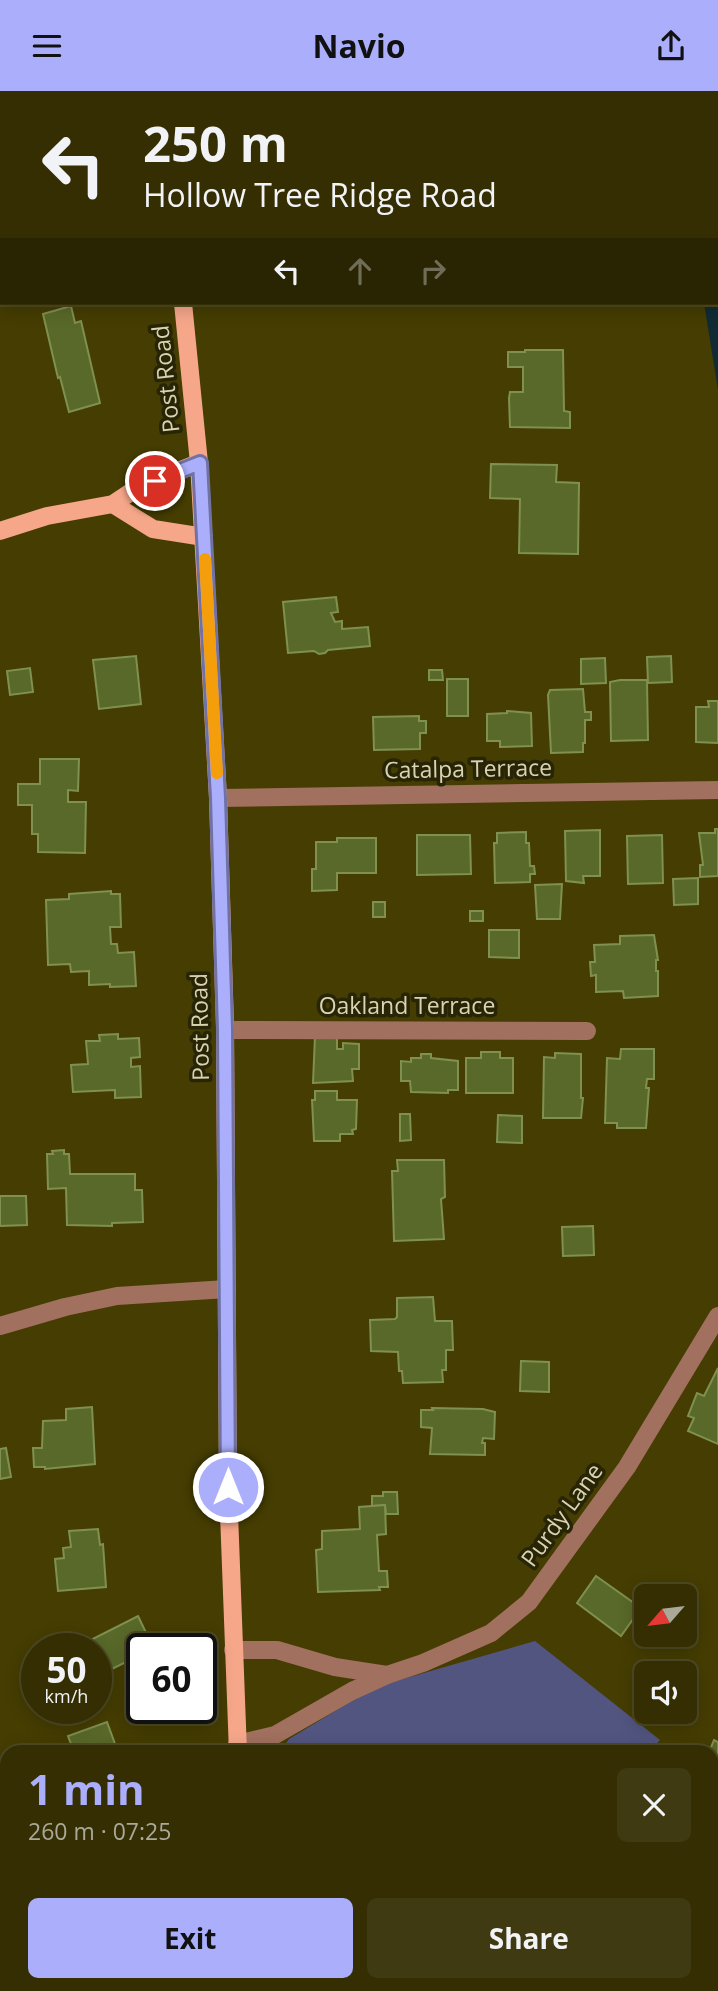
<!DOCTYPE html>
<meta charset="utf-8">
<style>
:root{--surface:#342e02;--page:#3f3a11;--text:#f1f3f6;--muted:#a9a899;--line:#4e4a24;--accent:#abaffb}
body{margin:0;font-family:"Open Sans",sans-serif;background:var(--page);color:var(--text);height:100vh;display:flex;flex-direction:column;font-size:26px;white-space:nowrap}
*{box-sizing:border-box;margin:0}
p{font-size:23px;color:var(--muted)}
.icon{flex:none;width:38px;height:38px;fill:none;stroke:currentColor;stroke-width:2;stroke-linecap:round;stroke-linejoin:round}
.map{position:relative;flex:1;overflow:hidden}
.sheet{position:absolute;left:0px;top:1654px;width:719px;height:247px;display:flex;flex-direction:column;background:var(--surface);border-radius:21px 21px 0 0;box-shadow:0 4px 18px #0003,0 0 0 2px var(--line)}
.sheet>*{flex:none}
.banner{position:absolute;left:0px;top:0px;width:719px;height:214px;box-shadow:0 4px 18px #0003,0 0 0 2px var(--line);background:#342e02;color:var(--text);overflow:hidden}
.needle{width:46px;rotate:242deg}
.buttons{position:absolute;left:634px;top:1493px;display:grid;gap:14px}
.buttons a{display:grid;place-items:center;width:63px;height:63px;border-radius:10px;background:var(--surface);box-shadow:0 4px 18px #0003,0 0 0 2px var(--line);font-size:35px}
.speed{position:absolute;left:21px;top:1542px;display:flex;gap:14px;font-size:35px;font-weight:700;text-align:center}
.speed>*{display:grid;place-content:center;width:91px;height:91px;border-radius:50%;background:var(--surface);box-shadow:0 4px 18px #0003,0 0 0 2px var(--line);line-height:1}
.speed small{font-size:18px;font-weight:400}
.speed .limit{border:4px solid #111;border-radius:10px;background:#fff;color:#111}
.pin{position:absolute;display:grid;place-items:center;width:60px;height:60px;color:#fff;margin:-30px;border:4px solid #fff;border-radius:50%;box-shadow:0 2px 7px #0007}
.me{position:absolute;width:77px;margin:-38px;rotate:0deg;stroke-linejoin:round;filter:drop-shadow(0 0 5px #0008)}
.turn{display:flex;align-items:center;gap:24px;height:147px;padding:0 28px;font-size:32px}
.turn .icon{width:91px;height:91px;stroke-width:2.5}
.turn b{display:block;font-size:49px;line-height:60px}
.lanes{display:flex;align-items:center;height:66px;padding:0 28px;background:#0003;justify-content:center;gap:35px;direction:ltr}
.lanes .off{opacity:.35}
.round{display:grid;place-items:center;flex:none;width:74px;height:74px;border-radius:10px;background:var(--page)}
.headline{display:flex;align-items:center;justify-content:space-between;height:119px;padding:0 28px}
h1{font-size:42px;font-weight:700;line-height:52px;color:var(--accent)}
.button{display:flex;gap:14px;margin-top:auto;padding:14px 28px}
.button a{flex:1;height:80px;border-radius:10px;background:var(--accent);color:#111;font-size:28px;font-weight:700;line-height:80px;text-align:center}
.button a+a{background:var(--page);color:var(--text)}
header{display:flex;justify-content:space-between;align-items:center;height:91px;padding:0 28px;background:var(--accent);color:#111;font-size:32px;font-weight:700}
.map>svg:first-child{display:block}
</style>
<header><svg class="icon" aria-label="menu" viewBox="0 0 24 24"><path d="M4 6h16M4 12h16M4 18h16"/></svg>Navio<svg class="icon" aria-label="share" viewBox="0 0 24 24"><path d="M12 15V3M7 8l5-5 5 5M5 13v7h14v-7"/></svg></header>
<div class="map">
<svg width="718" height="1900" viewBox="0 0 718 1900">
<rect width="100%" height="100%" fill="#453d02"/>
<g fill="#525580">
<polygon points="535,1550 660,1649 649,1661 280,1661 289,1648 375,1596"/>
<polygon points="277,1894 421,1894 415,1900 278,1900"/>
</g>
<polygon fill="#102b34" points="704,0 718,0 718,299 704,212 718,212 718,2 703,2"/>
<g fill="#596929" stroke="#7f904f" stroke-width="2">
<polygon points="71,215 75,232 81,230 100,312 69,321 60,286 58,287 43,223"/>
<polygon points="525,259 563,259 564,320 570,321 570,337 510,336 509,307 510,301 523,301 523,276 508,276 508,261 525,261"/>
<polygon points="491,373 557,374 556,391 579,392 578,463 519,462 520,408 490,407"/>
<polygon points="336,506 338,521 331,522 335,531 342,530 342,538 368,536 370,555 328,559 325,562 319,563 314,560 288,562 283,511"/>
<polygon points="136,565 141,613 99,618 93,569"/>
<polygon points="671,565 672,591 648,592 647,566"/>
<polygon points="605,567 606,592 581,593 581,568"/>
<polygon points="30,577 33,601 10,604 7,580"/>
<polygon points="429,579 442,579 443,589 429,589"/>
<rect x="447" y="588" width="21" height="37"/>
<polygon points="620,589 647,589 648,649 611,650 610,591"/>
<polygon points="583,598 585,621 591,621 591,629 585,629 585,652 583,652 583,661 551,662 548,604 550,599"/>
<polygon points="708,610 718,610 718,652 696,651 696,616 709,616"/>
<polygon points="507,620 531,622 532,655 500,656 500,650 487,650 487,623 507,622"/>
<polygon points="419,625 419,630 426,630 426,642 420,642 420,658 374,659 373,626"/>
<polygon points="40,668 79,668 78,700 68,699 68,711 86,711 85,762 38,761 38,743 32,743 32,714 18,714 18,693 40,693"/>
<polygon points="715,738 718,738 718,785 700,786 700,774 703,774 699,742 715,742"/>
<polygon points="600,739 600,785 583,785 584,792 566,790 565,740"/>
<polygon points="526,741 526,752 529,752 530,775 534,775 535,783 530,783 530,791 495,792 494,752 497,752 497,742"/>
<polygon points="417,744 470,744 471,783 417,784"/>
<polygon points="662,744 663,792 628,793 627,745"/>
<polygon points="337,747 376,747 376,782 337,782 337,799 312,800 312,778 316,778 316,751 337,751"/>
<polygon points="698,787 698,813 674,814 673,788"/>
<polygon points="562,793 560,828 537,828 535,794"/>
<polygon points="111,800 111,803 120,803 121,836 110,836 111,853 117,853 118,862 134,861 136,895 110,896 110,893 89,894 89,880 71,881 70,873 48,874 46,809 69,808 69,803"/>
<rect x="373" y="811" width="12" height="15"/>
<rect x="470" y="820" width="13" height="10"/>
<polygon points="489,839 519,839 519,867 489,866"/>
<polygon points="654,844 658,869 656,869 656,880 658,880 658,905 624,907 623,900 596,901 596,884 591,885 590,871 595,871 594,854 620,853 620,845"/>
<polygon points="118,943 118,948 139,947 140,966 131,967 131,976 140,975 141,1006 115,1007 115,999 73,1001 71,974 88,973 86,950 100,950 99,944"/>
<polygon points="315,945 337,945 337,958 343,958 343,952 359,953 359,978 352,978 353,990 313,992"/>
<polygon points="621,958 654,958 654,988 647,988 646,997 649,997 646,1037 617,1037 617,1032 605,1032 607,967 620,968"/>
<polygon points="481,961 500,961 500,967 513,967 513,1002 466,1002 466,967 481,967"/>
<polygon points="555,962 581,963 581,1007 583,1007 581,1027 543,1027 544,966 555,967"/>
<polygon points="421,963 431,963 431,967 458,970 458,999 448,999 448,1002 411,1001 410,990 401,990 401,970 411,971 411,967 421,967"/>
<polygon points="315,1000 337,1000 337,1009 357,1009 356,1038 352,1039 353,1043 340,1043 340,1050 314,1050 312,1009 315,1009"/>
<polygon points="400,1023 410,1023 411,1049 400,1050"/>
<polygon points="498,1024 522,1025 522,1052 497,1051"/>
<polygon points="64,1059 64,1063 69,1063 70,1083 135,1083 135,1099 142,1099 143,1131 112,1132 112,1135 67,1134 66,1097 48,1098 47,1063 53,1063 52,1060"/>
<polygon points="397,1069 444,1069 445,1106 441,1108 444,1148 394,1150 392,1080 398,1080"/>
<polygon points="0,1105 26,1105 27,1134 0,1135"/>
<polygon points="593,1135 594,1164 563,1165 562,1136"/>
<polygon points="433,1206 435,1230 452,1230 453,1259 446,1259 446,1279 442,1279 443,1291 403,1292 402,1280 399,1280 398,1261 371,1260 370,1229 395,1228 397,1226 397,1207"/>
<polygon points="521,1270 549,1271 549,1301 520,1300"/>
<polygon points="718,1277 718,1353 688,1340 694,1327 688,1325 697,1302 704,1305"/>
<polygon points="92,1316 95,1373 45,1378 45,1376 34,1376 33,1357 42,1357 43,1330 66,1329 66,1318"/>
<polygon points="432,1317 483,1318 495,1321 494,1348 483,1347 482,1352 485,1352 485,1364 430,1363 432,1337 421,1336 421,1319 433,1319"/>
<polygon points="6,1357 11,1386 0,1388 0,1358"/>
<polygon points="383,1401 397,1401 398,1423 386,1423 385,1414 372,1415 372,1405 383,1405"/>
<polygon points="385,1414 386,1443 377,1444 379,1480 387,1480 388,1496 379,1496 380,1499 318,1501 316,1459 322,1458 322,1440 360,1438 359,1416"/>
<polygon points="98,1438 100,1454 103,1453 106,1496 58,1500 55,1468 64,1467 63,1457 71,1456 69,1440"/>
<polygon points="596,1485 641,1517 621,1545 577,1512"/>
<polygon points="138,1525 152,1554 126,1566 128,1570 96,1586 96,1558 73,1558"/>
<polygon points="107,1631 118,1661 74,1661 68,1645"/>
<polygon points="714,1649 718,1651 718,1686 712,1683 712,1661 709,1661"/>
<polygon points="80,1894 135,1894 138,1900 82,1900"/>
</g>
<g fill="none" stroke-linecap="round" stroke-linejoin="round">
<g stroke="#a1705e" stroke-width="18">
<polyline points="218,707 718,699"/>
<polyline points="225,939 587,940"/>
<polyline points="0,1235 65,1216 117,1205 227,1198"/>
<polyline points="233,1559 277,1559 335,1576 387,1584"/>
<polyline points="237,1653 275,1644 352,1600 387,1584 423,1572 491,1542 529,1511 627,1376 718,1225"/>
<polyline points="712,1735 718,1739"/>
<polyline points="712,1805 718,1797"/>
<polyline points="538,1894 547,1900"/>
<polyline points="470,1900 476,1894"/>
<polyline points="645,1900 650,1894"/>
</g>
<g stroke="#f6a78a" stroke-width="18">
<polyline points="157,0 157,2"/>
<polyline points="183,212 199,372 218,707 225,935 228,1396 238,1661"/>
<polyline points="113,413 153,438 204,446"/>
<polyline points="0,440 47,425 113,413 140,395 199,372"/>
<polyline points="244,1894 245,1900"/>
</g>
</g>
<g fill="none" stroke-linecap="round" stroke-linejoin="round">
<defs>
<polyline id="route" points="155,390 200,372 218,707 225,939 228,1396"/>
</defs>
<use href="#route" stroke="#6f72a3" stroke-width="18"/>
<use href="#route" stroke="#abaffb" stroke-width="12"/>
<polyline stroke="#f59e0b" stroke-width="12" points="205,468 217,682"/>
</g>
<g text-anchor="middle" stroke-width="7" stroke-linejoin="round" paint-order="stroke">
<g font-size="23" fill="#d8d3b1" stroke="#282406">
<text transform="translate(166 288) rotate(-96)" y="8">Post Road</text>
<text transform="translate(468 678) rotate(-1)" y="8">Catalpa Terrace</text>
<text x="407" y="923">Oakland Terrace</text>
<text transform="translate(200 936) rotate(-91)" y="8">Post Road</text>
<text transform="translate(562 1424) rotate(-54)" y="8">Purdy Lane</text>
</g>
</g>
</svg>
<div class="buttons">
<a><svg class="needle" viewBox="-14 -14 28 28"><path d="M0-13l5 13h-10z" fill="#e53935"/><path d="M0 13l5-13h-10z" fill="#a9a899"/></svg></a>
<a><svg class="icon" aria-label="sound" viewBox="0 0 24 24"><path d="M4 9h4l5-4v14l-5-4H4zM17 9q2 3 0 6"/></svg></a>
</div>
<div class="speed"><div>50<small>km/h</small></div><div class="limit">60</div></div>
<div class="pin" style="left:155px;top:390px;background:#d93025"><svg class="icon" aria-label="arrive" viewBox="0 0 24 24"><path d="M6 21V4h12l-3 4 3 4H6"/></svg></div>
<svg class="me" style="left:228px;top:1396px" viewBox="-20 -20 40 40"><circle r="17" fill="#abaffb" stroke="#fff" stroke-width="3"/><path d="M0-11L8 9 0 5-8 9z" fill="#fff"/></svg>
<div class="banner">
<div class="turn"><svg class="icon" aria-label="left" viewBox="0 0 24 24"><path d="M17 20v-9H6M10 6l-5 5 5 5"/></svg><div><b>250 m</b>Hollow Tree Ridge Road</div></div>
<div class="lanes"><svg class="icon" aria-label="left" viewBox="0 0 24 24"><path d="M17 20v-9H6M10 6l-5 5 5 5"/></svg><svg class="icon off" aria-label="ahead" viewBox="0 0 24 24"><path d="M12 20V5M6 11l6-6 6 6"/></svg><svg class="icon off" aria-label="right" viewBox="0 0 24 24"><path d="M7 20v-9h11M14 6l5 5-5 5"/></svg></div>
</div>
<section class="sheet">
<div class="headline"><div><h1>1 min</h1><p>260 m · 07:25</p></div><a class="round"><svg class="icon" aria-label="close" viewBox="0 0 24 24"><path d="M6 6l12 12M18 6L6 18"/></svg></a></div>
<div class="button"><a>Exit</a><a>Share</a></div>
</section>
</div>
